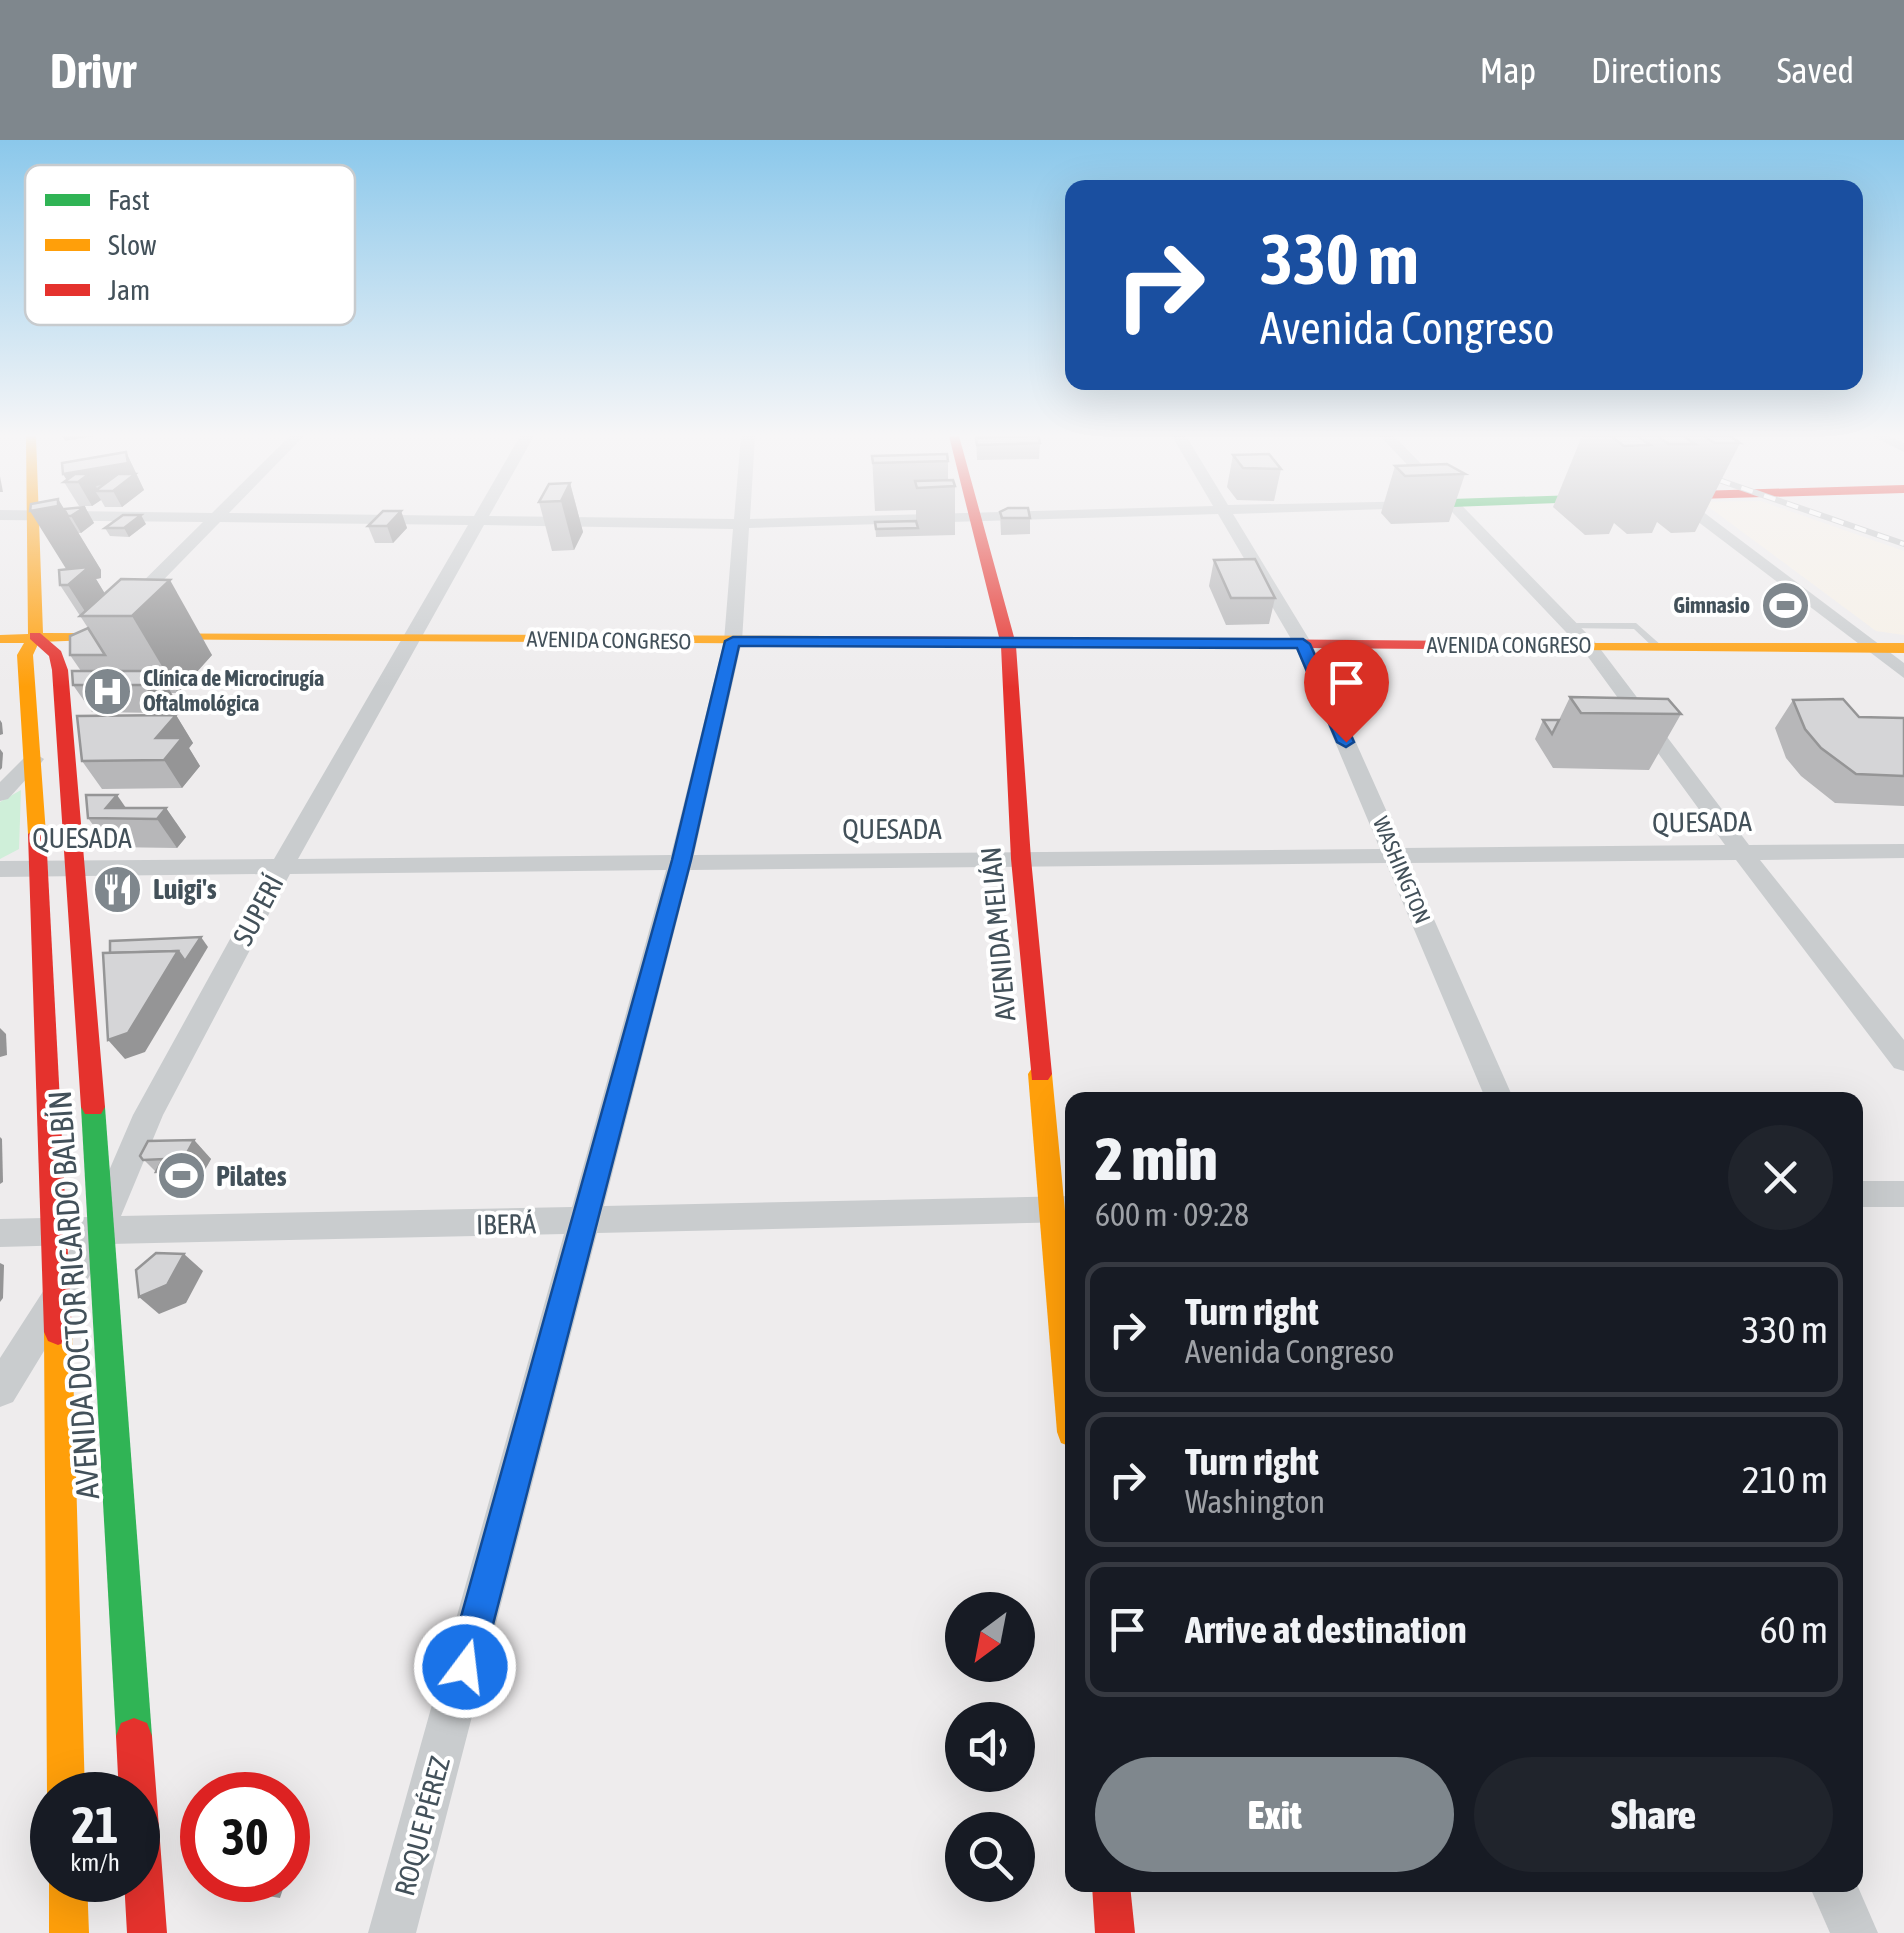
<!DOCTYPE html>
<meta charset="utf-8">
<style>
:root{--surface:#171b24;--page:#20242c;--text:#f1f3f6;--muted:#9ea1a6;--line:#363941;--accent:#7f878d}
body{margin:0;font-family:"Asap Condensed",sans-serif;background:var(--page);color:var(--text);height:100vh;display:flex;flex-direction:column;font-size:38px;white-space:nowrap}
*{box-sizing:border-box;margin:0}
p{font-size:32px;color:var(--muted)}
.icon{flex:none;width:55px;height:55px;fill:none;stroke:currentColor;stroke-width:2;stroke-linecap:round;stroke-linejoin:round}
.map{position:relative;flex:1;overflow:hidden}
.sheet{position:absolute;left:1065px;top:952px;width:798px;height:800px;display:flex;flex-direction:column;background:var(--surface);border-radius:20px;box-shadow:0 10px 40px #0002}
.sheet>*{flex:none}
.banner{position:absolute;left:1065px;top:40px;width:798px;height:210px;border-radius:20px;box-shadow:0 10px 40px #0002;background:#1a4fa0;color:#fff;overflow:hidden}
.needle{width:65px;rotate:212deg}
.fabs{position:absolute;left:945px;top:1452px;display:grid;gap:20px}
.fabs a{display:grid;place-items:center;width:90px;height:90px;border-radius:50%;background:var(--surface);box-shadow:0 10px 40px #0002;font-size:50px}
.speed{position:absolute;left:30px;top:1632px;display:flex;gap:20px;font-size:50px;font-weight:700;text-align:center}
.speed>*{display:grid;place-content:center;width:130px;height:130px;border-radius:50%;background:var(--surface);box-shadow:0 10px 40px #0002;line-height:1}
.speed small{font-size:25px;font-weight:400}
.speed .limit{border:15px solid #d22;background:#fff;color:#111}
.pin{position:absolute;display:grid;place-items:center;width:85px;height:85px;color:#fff;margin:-102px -42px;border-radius:50% 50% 50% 0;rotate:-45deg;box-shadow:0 0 10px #0007}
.pin .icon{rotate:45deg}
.me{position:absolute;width:110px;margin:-55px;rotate:15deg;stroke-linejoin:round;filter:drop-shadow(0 0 8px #0008)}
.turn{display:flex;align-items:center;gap:35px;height:210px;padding:0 30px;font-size:45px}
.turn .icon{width:130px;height:130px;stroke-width:2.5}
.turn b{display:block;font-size:70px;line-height:85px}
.round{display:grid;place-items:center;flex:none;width:105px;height:105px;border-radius:52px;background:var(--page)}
.overview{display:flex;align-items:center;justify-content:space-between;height:170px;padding:0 30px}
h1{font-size:60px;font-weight:800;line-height:75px}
.action{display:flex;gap:20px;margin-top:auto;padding:20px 30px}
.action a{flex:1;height:115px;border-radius:60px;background:var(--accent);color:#fff;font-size:40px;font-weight:800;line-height:115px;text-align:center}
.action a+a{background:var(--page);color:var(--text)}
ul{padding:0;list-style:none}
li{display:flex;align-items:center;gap:30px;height:135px;margin:0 20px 15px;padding:0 10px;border:5px solid var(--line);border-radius:20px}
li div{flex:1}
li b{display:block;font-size:38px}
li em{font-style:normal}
header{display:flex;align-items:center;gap:60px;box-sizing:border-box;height:140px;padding:0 50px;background:var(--accent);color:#fff}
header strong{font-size:48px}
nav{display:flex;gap:55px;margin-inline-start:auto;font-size:35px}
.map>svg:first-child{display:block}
</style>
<header>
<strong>Drivr</strong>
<nav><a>Map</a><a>Directions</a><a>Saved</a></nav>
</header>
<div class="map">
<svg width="1904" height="1793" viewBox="0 0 1904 1793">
<rect width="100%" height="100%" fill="#eeeced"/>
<polygon fill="#f6f0e7" points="1761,361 1904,411 1904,495 1876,491 1702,362"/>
<polygon fill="#cfefd9" points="21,650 19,709 0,719 0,662"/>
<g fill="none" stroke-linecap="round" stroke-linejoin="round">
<polygon fill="#c9ccce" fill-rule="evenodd" points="1570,483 1636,483 1662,506 1654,508 1634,489 1567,488 1567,484"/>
<g fill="#c9ccce" fill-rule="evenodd">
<path d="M290,296H304L229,373L474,376L520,296H534L489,376L734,379L741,296H755L750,379L1213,366L1172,296H1186L1228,365L1424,361V367L1419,368L1233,374L1312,504L1403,708L1725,705L1583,510L1380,296H1394L1595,502L1749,705L1904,704V718L1760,720L1904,900V931L1894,928L1736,720L1409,723L1514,960H1486L1386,723L690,730L604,1066L1072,1056V1082L597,1093L416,1793H368L564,1094L109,1104L13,1262L0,1267V1218L73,1105L0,1107V1079L89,1077L133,975L266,734L0,737V721L274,719L468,385L220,382L135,469H123V461L203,382L0,380V370L212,373ZM1218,374L1294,504L1380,709L694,715L742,501L749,388ZM484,385L733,389L724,501L671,715L298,719ZM666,730L572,1067L121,1076L163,975L290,734Z"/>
<polygon points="1872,296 1889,296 1904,303 1904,312"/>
<polygon points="1668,353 1678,353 1904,523 1904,538 1668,359"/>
<polygon points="34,613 44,619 41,623 8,659 0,661 0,642 27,615"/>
<rect x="1855" y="1041" width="49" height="26"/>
<polygon points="1855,1740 1878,1793 1830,1793 1809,1745 1855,1745"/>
</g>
<g fill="#30b455" fill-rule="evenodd">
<polygon points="1608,354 1614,358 1612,361 1451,367 1445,363 1451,359"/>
<polygon points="93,958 101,960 105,967 152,1596 147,1609 134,1614 121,1609 116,1596 81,967 85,960"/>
</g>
<g fill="#ff9f0a" fill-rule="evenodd">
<polygon points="26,296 36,296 43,493 832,496 839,500 832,504 118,499 39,502 33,515 46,694 37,700 28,694 17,515 24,503 0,503 0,495 28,494"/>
<polygon points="1573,503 1904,503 1904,513 1578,510 1573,509"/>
<polygon points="1040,925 1048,928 1052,934 1072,1145 1072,1307 1061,1303 1057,1292 1028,934 1032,928"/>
<polygon points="58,1179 68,1183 72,1192 85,1655 52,1655 52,1667 47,1655 44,1192 48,1183"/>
<polygon points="52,1731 52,1740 87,1740 89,1793 49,1793 49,1740"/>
</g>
<g fill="#e5322d" fill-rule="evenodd">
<polygon points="949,296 959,296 1014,497 1578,502 1585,506 1578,510 1016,506 1031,719 1052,934 1048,940 1032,940 1011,719 1001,506 832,504 825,500 832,496 999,497"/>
<polygon points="1904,345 1904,353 1663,360 1657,356 1663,352"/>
<polygon points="30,493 40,493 61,511 68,530 105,967 101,974 85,974 81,967 52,530 49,516 30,499"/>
<polygon points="37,688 46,694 72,1192 68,1201 58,1205 48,1201 44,1192 28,694"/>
<polygon points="134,1578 147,1583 152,1596 167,1793 127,1793 124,1740 138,1740 138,1655 119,1655 116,1596 121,1583"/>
<polygon points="1092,1745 1130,1745 1135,1793 1095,1793"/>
</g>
<defs>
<polyline id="rail" points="1696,332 1904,404"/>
</defs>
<use href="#rail" stroke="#c3c5c7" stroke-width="6"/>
<use href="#rail" stroke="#fff" stroke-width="4" stroke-dasharray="12" stroke-linecap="butt"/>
</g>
<g fill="#b7b7b9">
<polygon points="1582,296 1730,296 1740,303 1695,392 1671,393 1657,382 1652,393 1627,394 1614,383 1609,394 1585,395 1553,367"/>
<polygon points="976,298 1040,303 1039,319 977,320"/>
<polygon points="126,312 144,350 122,367 105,367 101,360 92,366 79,366 64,342 67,340 63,334"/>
<polygon points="1233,315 1281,329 1274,361 1237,360 1227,347"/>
<polygon points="872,316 948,321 948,340 955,346 955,395 876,397 875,382 916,381 916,370 875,371"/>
<polygon points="1395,326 1465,334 1449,382 1391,384 1381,373"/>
<polygon points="570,343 583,392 574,410 552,411 539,362"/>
<polygon points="58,359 64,369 85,367 94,383 81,393 78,393 101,430 101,438 96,439 105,454 212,515 178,553 171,553 175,559 162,573 92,572 73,545 81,531 70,515 88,488 60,445 67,429"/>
<polygon points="401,371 407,388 393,403 375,403 368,386"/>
<polygon points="1000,372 1030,378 1030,394 1001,395"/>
<polygon points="146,384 129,397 110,396 105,388"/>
<polygon points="1214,420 1275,458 1269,484 1226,485 1209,446"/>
<polygon points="1570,557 1681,574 1649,630 1553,628 1535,599 1543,580 1559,580"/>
<polygon points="1793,560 1859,577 1904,578 1904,666 1835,663 1801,636 1786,618 1775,588"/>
<polygon points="176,575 193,603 189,608 200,626 182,648 102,649 82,621"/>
<polygon points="126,668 166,668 186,697 177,708 109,707 88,678"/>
<polygon points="194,1000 211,1019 194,1049 174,1050 140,1016"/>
</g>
<g fill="#959596">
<polygon points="62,296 95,296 65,301"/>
<polygon points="126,312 144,350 122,367 113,351 125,341 96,346 98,351 95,351 101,360 92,366 78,342 68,342 63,334"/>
<polygon points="0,336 3,352 0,352"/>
<polygon points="570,343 583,392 574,410 561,361"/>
<polygon points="58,359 101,430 101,438 96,439 110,462 88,476 68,445 73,440 30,371"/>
<polygon points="85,367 94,383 81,393 71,376"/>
<polygon points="401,371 407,388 393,403 387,386"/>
<polygon points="141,375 146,384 129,397 124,388"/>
<polygon points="170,440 212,515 178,553 132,476"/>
<polygon points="158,531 175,559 162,573 144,545"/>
<polygon points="176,575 193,603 189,608 200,626 182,648 164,620 156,598"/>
<polygon points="0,580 2,583 3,594 0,595"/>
<polygon points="0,609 3,613 2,628 0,630"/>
<polygon points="117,655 133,678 106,668"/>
<polygon points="166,668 186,697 177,708 157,679"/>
<polygon points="201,797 208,807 145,912 125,919 108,900 178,811"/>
<polygon points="0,888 6,894 7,915 0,917"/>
<polygon points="0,997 2,999 3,1042 0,1044"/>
<polygon points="194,1000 211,1019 194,1049 177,1031"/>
<polygon points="184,1114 203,1131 186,1163 159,1174 139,1157"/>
<polygon points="0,1123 4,1125 3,1158 0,1162"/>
<polygon points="295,1679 306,1681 288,1736 288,1700"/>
<polygon points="274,1740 286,1740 280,1758 268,1756"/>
</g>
<g fill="#d5d5d7" stroke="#959596" stroke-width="2.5">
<polygon points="1038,296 1040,303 977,305 976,298"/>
<polygon points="1611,296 1637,296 1650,305 1624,306"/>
<polygon points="1657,296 1683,296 1695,304 1669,304"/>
<polygon points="1703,296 1730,296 1740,303 1715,303"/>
<polygon points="126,312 128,323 63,334 62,323"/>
<polygon points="947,314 948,321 873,323 872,316"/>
<polygon points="1269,314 1281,329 1243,328 1233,315"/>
<polygon points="1447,324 1465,334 1405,336 1395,326"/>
<polygon points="75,334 89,334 78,342 64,342"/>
<polygon points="118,334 135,334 113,351 95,351"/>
<polygon points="953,340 955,346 917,348 915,341"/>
<polygon points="570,343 561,361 539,362 549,344"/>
<polygon points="58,359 58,366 30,371 31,364"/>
<polygon points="85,367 71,376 68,376 64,369"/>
<polygon points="1008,368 1028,368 1030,378 1002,378 1000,372"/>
<polygon points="383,371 401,371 387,386 368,386"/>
<polygon points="123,375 141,375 124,388 105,388"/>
<polygon points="916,381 918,388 876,389 875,382"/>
<polygon points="1255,419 1275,458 1231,458 1214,420"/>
<polygon points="89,427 68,445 60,445 59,430"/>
<polygon points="121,439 170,440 132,476 80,476"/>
<polygon points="88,488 105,515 70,515 70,496"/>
<polygon points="72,531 158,531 144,545 73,545"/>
<polygon points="1570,557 1668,559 1681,574 1581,573"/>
<polygon points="1843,559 1859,577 1904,578 1904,636 1856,634 1821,608 1805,589 1793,560"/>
<polygon points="176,575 156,598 182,598 164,620 82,621 77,576"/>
<polygon points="1543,580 1559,580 1552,594"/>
<polygon points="86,655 117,655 106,668 166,668 157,679 88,678"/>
<polygon points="201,797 185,821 178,811 110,813 110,801"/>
<polygon points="178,811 128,893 108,900 103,813"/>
<polygon points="194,1000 177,1031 156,1032 163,1019 143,1020 140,1016 148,1001"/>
<polygon points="156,1113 184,1114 167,1145 139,1157 136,1130"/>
<polygon points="288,1678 295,1679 288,1700"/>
<polygon points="212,1740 274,1740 268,1756 227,1755"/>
</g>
<linearGradient id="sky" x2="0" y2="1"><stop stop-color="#8bc8eb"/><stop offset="0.54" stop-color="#f7f6f7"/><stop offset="1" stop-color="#f7f6f7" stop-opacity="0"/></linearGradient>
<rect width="1904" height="547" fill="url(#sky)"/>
<polygon fill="#1a73e8" stroke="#114b97" stroke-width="2.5" points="733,497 1303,499 1310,504 1354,602 1346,607 1337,602 1297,508 739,506 691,720 482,1527 477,1539 465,1545 452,1539 447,1527 672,720 725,501"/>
<defs>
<symbol id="stadium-disc" viewBox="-11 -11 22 22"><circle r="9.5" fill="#7f878d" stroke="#fff"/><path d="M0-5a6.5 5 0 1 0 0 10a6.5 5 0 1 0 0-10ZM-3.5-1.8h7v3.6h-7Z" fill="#fff"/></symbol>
<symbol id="hospital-disc" viewBox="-11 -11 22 22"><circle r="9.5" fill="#7f878d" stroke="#fff"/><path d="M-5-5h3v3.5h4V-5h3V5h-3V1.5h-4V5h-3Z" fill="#fff"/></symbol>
<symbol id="restaurant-disc" viewBox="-11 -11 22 22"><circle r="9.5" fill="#7f878d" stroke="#fff"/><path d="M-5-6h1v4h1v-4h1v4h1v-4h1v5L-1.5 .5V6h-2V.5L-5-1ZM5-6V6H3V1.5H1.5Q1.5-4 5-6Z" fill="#fff"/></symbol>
</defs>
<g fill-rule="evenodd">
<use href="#stadium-disc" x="1758" y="438" width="55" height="55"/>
<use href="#hospital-disc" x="80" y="524" width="55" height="55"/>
<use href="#restaurant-disc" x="90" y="722" width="55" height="55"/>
<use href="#stadium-disc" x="154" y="1008" width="55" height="55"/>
</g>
<g text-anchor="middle" stroke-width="8" stroke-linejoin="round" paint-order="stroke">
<g font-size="22" font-weight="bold" fill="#43515a" stroke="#fff" text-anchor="end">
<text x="1750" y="473">Gimnasio</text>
<text x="143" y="546" text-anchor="start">Clínica de Microcirugía<tspan x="143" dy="25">Oftalmológica</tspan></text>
</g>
<g font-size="22" fill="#43515a" stroke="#fff">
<text transform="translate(609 500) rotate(1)" y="8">AVENIDA CONGRESO</text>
<text x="1509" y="513">AVENIDA CONGRESO</text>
<text transform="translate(1402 730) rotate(67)" y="8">WASHINGTON</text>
</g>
<g font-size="28" fill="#43515a" stroke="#fff">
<text transform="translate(1702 682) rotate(-1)" y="10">QUESADA</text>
<text x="892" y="699">QUESADA</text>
<text x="82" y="708">QUESADA</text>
<text transform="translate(258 770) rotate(-62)" y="10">SUPERÍ</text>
<text transform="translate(998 794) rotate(-95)" y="10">AVENIDA MELIÁN</text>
<text transform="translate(506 1084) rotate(-1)" y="10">IBERÁ</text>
<text transform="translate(422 1686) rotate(-75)" y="10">ROQUE PÉREZ</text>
</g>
<g font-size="28" font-weight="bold" fill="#43515a" stroke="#fff" text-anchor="start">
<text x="153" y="759">Luigi's</text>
<text x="216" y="1046">Pilates</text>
</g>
<g font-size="32" fill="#43515a" stroke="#fff">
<text transform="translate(74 1155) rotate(-94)" y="11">AVENIDA DOCTOR RICARDO BALBÍN</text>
</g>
</g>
<rect x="25" y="25" width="330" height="160" rx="15" fill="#fff" stroke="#c7cbce" stroke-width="2.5"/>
<rect x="45" y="54" width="45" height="12" fill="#30b455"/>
<rect x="45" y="99" width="45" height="12" fill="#ff9f0a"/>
<rect x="45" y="144" width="45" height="12" fill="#e5322d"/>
<g font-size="28" fill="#43515a">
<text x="108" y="70">Fast</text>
<text x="108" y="115">Slow</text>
<text x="108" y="160">Jam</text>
</g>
</svg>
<div class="fabs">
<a><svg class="needle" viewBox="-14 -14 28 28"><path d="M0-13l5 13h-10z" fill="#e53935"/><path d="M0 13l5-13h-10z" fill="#9ea1a6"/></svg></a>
<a><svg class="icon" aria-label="sound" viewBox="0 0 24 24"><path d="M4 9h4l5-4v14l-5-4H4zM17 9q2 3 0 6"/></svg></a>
<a><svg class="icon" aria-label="search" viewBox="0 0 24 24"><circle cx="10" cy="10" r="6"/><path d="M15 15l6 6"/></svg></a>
</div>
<div class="speed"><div>21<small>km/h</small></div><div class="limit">30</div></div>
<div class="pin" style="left:1346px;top:602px;background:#d93025"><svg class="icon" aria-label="arrive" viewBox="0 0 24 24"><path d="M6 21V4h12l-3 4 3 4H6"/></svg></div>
<svg class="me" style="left:465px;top:1527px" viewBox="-20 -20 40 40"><circle r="17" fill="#1a73e8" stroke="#fff" stroke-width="3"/><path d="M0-11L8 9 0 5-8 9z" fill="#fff"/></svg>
<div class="banner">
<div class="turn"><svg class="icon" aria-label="right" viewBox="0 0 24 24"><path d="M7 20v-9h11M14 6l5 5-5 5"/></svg><div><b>330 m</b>Avenida Congreso</div></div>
</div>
<section class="sheet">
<div class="overview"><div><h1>2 min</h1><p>600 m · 09:28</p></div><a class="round"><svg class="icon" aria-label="close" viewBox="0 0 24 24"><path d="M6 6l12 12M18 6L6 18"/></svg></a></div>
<ul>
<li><svg class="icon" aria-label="right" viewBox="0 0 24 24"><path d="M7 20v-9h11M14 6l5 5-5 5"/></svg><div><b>Turn right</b><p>Avenida Congreso</p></div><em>330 m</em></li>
<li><svg class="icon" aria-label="right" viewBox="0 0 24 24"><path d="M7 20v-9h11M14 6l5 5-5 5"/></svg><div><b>Turn right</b><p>Washington</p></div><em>210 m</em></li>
<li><svg class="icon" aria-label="arrive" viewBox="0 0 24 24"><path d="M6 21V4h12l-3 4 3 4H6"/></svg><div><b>Arrive at destination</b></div><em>60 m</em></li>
</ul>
<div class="action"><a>Exit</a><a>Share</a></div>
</section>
</div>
